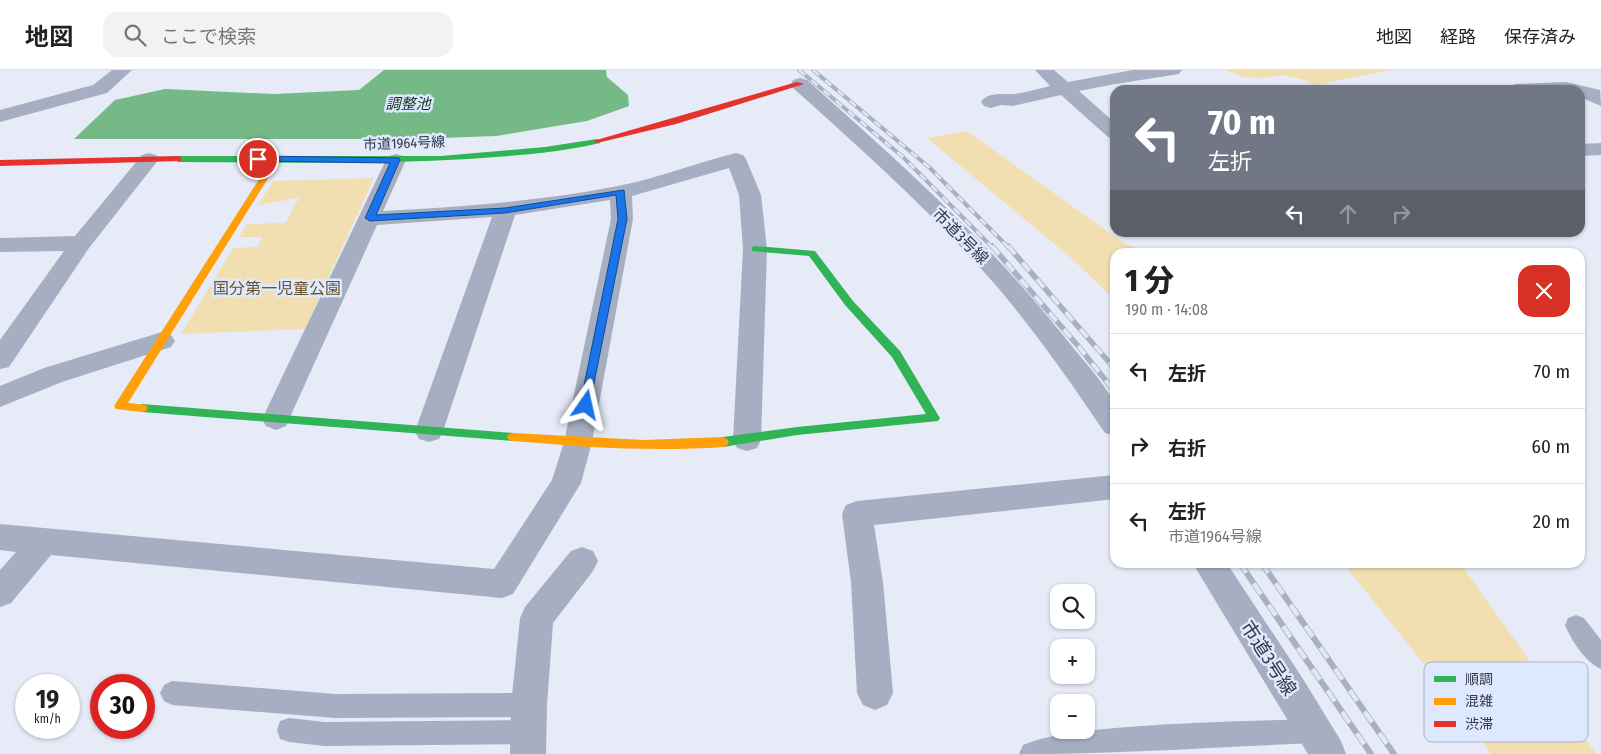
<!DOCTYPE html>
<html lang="ja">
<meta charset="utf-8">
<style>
:root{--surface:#fff;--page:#f2f2f2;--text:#222;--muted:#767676;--line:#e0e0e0}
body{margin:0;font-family:"Fira Sans Condensed","Noto Sans JP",sans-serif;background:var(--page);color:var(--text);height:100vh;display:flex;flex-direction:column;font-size:19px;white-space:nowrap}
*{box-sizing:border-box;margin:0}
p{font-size:16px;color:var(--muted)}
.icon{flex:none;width:28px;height:28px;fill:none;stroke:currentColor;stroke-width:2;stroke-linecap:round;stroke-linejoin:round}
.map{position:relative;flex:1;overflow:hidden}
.details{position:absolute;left:1110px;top:178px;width:475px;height:320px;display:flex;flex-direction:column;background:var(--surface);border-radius:15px;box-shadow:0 1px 4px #0004}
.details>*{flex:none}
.hud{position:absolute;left:1110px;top:15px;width:475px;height:152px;border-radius:15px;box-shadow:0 1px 4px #0004;background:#717784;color:#fff;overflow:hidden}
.tools{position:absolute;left:1050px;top:514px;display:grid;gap:10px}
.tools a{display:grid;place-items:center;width:45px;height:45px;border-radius:10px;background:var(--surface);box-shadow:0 1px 4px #0004;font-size:25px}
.speed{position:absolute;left:15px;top:604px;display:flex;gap:10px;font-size:25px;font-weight:700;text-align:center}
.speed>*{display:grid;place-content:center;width:65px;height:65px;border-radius:50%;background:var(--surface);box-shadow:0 1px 4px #0004;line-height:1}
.speed small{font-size:12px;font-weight:400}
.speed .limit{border:8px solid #d22;background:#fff;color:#111}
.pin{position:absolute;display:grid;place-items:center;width:42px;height:42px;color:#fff;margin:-21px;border:2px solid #fff;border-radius:50%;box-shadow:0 1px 5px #0007}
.me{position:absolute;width:55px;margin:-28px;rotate:11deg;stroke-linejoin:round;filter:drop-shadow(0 0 4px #0008)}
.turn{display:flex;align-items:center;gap:18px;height:105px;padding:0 15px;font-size:22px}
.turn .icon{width:65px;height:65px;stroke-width:2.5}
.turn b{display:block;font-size:35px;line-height:42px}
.lanes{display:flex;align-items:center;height:48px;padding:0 15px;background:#0003;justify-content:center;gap:25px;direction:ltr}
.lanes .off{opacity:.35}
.round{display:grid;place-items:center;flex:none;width:52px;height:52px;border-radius:15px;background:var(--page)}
.head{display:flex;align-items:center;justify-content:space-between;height:85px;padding:0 15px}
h1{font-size:30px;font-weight:800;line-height:38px}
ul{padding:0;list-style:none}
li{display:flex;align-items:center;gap:15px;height:75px;padding:0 15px;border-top:1px solid var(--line)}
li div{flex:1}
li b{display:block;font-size:19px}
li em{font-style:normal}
header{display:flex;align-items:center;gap:30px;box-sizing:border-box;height:70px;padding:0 25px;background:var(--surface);border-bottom:1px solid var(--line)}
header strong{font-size:24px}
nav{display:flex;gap:28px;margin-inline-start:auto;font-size:18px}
.search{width:350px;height:45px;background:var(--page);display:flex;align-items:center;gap:12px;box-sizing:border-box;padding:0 18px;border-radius:15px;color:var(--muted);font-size:19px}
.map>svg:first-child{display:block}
</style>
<header>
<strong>地図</strong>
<div class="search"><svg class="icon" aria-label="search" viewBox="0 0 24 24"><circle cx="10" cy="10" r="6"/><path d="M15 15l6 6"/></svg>ここで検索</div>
<nav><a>地図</a><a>経路</a><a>保存済み</a></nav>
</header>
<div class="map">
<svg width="1601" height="684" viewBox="0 0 1601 684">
<rect width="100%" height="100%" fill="#e6ebf7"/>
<g fill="#f2dfb1">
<polygon points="1225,0 1392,0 1314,15 1301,9 1284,5 1262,8 1244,7"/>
<polygon points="967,61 1125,174 1152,182 1115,182 1115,230 1070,187 927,68"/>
<polygon points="374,108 305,259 181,264 233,178 257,177 263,167 239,167 247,154 285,153 299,128 258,135 273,111"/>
<polygon points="1343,493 1460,493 1596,684 1491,684 1459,638"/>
</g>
<polygon fill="#75b987" points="384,0 606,0 607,7 628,25 629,36 587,51 496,66 415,69 74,69 115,30 165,19 274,24 359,20"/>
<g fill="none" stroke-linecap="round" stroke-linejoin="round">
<g fill="#a6aec1" fill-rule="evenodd">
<path d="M1576,545L1584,548L1601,570V599C1586,593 1571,570 1565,555L1568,548Z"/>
<polygon points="172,611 336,624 529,623 538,627 541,635 538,643 529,647 336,648 172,635 164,631 160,623 164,615"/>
<polygon points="289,648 325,652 529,650 538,653 541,662 538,671 529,674 325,676 289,672 280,669 277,660 280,651"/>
<path d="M1315,649L1324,652L1327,661L1324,670L1315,673C1216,677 1118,684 1019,684L1023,675C1055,662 1094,660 1128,657C1190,652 1253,651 1315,649Z"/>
</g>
<g fill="#a6aec1" fill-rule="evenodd">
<polygon points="112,0 132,0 107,23 0,52 0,40 93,15"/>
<path d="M1035,0H1054L1068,12L1133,0H1182L1179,4L1173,5L1115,14L1079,21L1115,53V69L1108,67L1061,25L1013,36L1001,35L991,38L984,36L981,32C989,21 1003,25 1015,24C1027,22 1038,19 1050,16Z"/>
<path d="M800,8L807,10C898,91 990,172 1066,269C1082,289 1102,310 1114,332C1118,340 1115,356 1115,366L1105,363C1067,307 1029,252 984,202C925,136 859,77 793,18L791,14L793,10Z"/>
<polygon points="1566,12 1600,20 1601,36 1580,27 1580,20 1507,20 1509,16 1516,14"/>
<polygon points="1601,73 1601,85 1580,86 1580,74"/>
<polygon points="149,83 156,85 159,89 89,178 9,297 0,299 0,270 64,181 0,182 0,168 75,166 142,85"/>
<path d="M736,83L743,85L746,89L761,125L767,179L761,370L757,378L747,381L737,378L733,370L743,179L739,125L729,98L632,126L633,149L592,372L581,413L513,524L502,528L51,485L11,533L0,537V500L16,482L0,480V454L494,499L552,410L564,372L611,149L610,130L515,145L443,361L439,369L429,372L419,369L415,361L492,147L377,155L286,356L276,360L266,356L262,349L386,90L389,86L396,84L403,86L406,90L383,141C462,137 541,131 618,116C658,108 696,93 736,83Z"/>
<polygon points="162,262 171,265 175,271 171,277 62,312 0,337 0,316 44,298"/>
<polygon points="1115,405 1115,429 874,455 883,512 893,623 887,635 875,640 863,635 857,623 851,512 842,444 846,435 857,431"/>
<polygon points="582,477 593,481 598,491 593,501 553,553 547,635 546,684 510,684 511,635 520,548 525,537 571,481"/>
<polygon points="1192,492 1226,492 1303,609 1341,671 1346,684 1308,684"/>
</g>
<g fill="#30b455" fill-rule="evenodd">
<path d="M597,69L601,71L600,73C557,83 512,86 468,89C371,95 274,92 178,92L174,89L178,86H441L545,77Z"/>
<polygon points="755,176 815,181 853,231 900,281 938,345 940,348 938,351 797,365 723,377 719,375 717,372 719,369 723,367 797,357 926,344 892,287 845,235 809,186 752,181 752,177"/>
<polygon points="142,334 513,363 517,364 519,367 517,370 513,371 142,342 136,338"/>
</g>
<g fill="#ff9f0a" fill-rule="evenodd">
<polygon points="276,86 280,89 128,333 146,335 148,338 146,341 142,342 116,339 114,336 116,333 272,89"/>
<path d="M513,363L644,370L723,367L727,369L729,372L727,375L723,377C653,382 583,377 513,371L509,370L507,367L509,364Z"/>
</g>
<g fill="#e5322d" fill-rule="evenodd">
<polygon points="797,12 804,14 676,54 597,73 593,71"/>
<polygon points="178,86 181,87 181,91 0,96 0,90"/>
</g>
<defs>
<g id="rail-far2">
<polyline points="799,0 903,87 993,178"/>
<polyline points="813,0 930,98 1009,178"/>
</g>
<g id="rail-far1">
<polyline points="992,176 1079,277 1115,322"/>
<polyline points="1008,176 1115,299"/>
</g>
<g id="rail">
<polyline points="1239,492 1371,684"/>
<polyline points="1261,492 1394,684"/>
</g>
</defs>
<use href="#rail-far2" stroke="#aab0c0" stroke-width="4"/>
<use href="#rail-far1" stroke="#aab0c0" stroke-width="5.5"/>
<use href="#rail" stroke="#aab0c0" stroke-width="6"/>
<use href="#rail-far2" stroke="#dee8ff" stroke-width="2.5" stroke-dasharray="8" stroke-linecap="butt"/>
<use href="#rail-far1" stroke="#dee8ff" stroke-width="4" stroke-dasharray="11" stroke-linecap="butt"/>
<use href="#rail" stroke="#dee8ff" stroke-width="4.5" stroke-dasharray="13" stroke-linecap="butt"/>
</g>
<polygon fill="#1a73e8" stroke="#114b97" points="258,86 399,88 400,90 376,145 505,138 624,120 627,149 589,338 586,339 580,335 618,149 616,125 505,143 370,151 365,148 390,93 255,91 254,89"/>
<g text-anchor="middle" stroke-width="5" stroke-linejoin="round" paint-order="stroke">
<g font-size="14" fill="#323846" stroke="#dee8ff">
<text transform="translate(404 73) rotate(-2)" y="5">市道1964号線</text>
</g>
<g font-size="15" font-style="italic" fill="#12381a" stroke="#dee8ff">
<text x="408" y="39">調整池</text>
</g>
<g font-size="16" fill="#323846" stroke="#dee8ff">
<text transform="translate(961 166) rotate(45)" y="6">市道3号線</text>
</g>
<g font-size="16" fill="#665425" stroke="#dee8ff">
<text x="277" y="224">国分第一児童公園</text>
</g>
<g font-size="19" fill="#323846" stroke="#dee8ff">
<text transform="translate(1269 588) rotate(57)" y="7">市道3号線</text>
</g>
</g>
<rect x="1424" y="592" width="164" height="80" rx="8" fill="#dee8ff" stroke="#aab3c8" stroke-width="1"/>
<rect x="1434" y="606" width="22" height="6" fill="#30b455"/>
<rect x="1434" y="628" width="22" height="7" fill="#ff9f0a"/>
<rect x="1434" y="651" width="22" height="6" fill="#e5322d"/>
<g font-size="14" fill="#323846">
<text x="1465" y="614">順調</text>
<text x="1465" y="636">混雑</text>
<text x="1465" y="659">渋滞</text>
</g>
</svg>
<div class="tools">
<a><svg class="icon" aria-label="search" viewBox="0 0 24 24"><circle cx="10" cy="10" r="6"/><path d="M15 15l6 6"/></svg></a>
<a>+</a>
<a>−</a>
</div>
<div class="speed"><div>19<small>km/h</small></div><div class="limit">30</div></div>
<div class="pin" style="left:258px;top:89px;background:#d93025"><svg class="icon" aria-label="arrive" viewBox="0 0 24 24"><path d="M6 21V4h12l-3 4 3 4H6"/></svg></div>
<svg class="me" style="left:586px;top:335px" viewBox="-20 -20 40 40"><path d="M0-17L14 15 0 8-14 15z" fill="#1a73e8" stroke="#fff" stroke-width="4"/></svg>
<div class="hud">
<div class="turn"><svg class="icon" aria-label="left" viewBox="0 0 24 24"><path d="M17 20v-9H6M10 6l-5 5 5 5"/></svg><div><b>70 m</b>左折</div></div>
<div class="lanes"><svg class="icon" aria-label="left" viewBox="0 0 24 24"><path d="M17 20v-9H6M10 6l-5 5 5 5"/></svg><svg class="icon off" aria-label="ahead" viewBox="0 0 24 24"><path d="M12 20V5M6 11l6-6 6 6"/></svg><svg class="icon off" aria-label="right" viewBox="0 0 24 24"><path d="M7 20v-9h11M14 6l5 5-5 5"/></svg></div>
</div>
<section class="details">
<div class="head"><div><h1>1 分</h1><p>190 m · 14:08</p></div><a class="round" style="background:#d93025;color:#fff"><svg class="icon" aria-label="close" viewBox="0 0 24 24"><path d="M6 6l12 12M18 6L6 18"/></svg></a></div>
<ul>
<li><svg class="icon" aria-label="left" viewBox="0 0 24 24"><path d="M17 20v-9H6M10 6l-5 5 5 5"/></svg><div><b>左折</b></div><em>70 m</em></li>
<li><svg class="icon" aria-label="right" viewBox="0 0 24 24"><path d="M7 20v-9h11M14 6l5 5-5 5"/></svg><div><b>右折</b></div><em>60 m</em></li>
<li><svg class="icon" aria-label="left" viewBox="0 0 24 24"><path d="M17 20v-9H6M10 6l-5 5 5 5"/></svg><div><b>左折</b><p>市道1964号線</p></div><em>20 m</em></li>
</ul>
</section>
</div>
